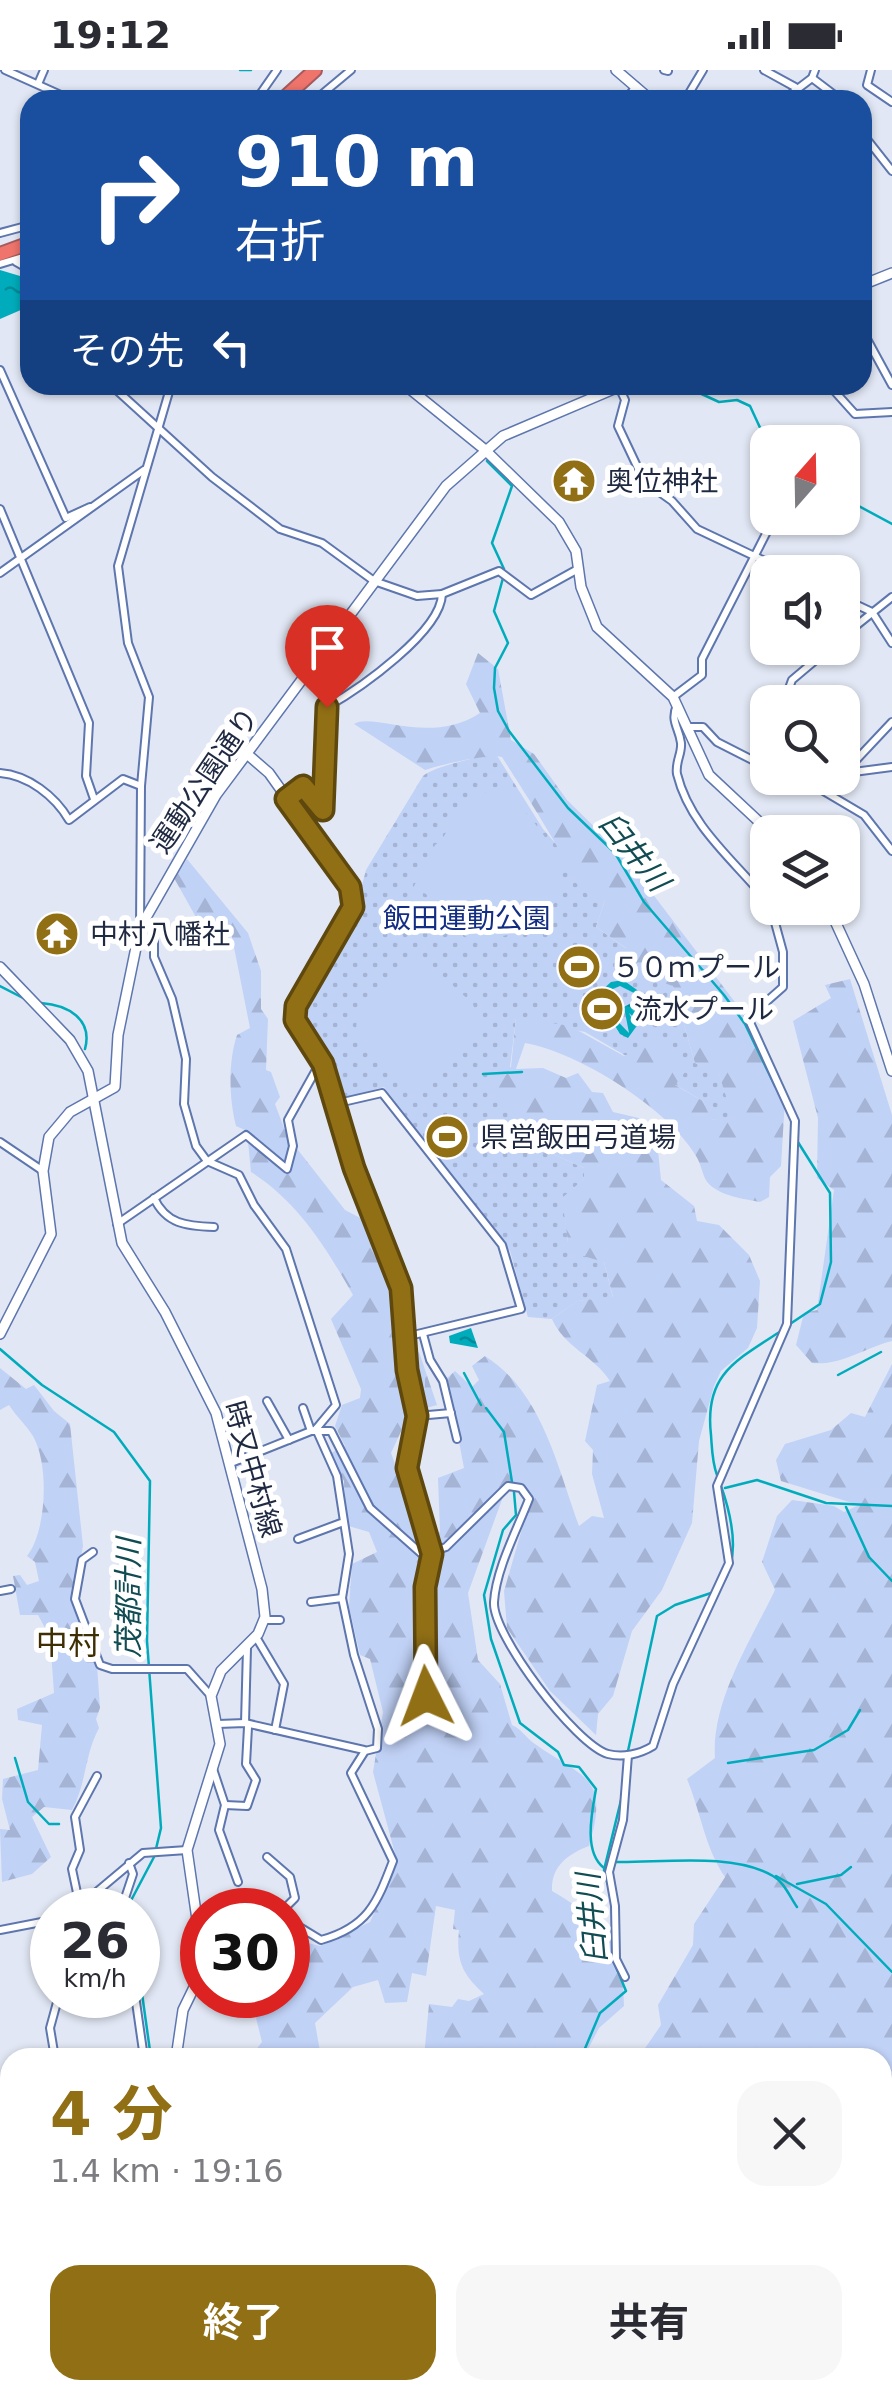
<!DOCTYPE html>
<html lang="ja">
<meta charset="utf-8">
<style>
:root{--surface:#fff;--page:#f7f7f7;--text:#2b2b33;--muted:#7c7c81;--accent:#916f15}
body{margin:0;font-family:"DejaVu Sans","Noto Sans JP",sans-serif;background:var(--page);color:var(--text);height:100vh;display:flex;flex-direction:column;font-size:38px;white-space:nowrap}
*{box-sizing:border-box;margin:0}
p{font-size:32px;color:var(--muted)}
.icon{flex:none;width:55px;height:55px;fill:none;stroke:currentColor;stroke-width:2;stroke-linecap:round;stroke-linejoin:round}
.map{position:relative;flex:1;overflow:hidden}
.sheet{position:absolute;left:0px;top:1978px;width:892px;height:352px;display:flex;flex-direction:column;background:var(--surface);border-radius:30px 30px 0 0;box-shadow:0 2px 8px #0004}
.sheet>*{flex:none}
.top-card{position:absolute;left:20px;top:20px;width:852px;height:305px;border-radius:30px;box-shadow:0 2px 8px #0004;background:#1a4fa0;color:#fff;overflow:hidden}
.needle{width:65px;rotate:20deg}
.tools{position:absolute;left:750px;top:355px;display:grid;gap:20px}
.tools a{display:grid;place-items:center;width:110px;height:110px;border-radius:20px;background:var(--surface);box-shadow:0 2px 8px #0004;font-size:50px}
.speed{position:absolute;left:30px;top:1818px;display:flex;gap:20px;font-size:50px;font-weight:700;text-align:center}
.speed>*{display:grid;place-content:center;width:130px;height:130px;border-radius:50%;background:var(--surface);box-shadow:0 2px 8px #0004;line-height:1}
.speed small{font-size:25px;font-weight:400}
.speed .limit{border:15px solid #d22;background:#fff;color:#111}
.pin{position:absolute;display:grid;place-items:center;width:85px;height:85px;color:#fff;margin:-102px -42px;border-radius:50% 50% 50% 0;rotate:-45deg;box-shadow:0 0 10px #0007}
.pin .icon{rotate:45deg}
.me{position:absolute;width:110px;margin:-55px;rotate:357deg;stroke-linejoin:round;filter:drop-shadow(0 0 8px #0008)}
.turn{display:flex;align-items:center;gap:35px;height:210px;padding:0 50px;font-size:45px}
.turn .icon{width:130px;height:130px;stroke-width:2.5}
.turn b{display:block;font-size:70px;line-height:85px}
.then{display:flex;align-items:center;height:95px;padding:0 50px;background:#0003;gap:20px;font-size:38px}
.round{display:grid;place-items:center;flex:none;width:105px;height:105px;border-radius:30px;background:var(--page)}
.head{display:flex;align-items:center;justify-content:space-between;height:170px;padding:0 50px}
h1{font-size:60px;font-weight:700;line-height:75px;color:var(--accent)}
.primary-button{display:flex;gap:20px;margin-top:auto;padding:20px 50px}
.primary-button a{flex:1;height:115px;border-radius:30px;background:var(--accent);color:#fff;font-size:40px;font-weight:700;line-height:115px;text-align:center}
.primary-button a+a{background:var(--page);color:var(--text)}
.status{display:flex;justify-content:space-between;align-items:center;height:70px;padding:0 50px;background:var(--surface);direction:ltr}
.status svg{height:28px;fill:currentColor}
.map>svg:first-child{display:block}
</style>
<div class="status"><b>19:12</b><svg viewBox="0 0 49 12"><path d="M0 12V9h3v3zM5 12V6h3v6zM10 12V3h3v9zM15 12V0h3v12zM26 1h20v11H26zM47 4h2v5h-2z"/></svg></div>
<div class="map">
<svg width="892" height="2328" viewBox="0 0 892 2328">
<defs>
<pattern id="grass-dots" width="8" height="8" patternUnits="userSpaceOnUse" patternTransform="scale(2.5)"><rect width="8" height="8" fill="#c1d2f7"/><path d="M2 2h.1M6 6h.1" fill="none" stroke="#a5b4d5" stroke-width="1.8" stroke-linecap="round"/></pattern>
<pattern id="forest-firs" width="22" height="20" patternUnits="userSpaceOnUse" patternTransform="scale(2.5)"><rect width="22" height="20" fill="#c1d2f7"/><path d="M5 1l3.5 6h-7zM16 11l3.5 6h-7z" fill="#a5b4d5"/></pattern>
<pattern id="cemetery-stones" width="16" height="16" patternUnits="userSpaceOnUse" patternTransform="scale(2.5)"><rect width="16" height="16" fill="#c1d2f7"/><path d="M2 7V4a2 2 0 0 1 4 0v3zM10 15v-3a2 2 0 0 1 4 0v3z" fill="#a5b4d5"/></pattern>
<pattern id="water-ripples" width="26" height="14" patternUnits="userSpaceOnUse" patternTransform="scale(2.5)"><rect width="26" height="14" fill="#00acbb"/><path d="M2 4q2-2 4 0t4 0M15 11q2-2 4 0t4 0" fill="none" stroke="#028c9a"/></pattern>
</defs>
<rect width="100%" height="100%" fill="#e1e7f4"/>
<g fill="url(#grass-dots)">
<path d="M496,684L543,759L605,830L596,857L627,879L647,910H665L673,916L695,993L719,1003L735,1053L710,1049L703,1031L585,962L516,948L506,1030L544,1080L584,1098V1109L563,1128L568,1173L604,1192L613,1228L577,1231L552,1249L528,1247L510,1181L384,1017L336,1030L326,989L298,944L355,841L366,800L423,706C432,697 481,686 496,684Z"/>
<polygon points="0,2066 10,2089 10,2146 0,2156"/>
</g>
<g fill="url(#forest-firs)">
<path d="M478,583L498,599L511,670L534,684L567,730L623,785L741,940L785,1029L781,1096L770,1107L769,1127L760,1132C744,1129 721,1126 709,1114C702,1107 702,1095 696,1086C669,1039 578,982 525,973L516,999L543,998L566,1008L578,1003L592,1022L603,1023L613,1042L643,1049L657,1071L661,1110L694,1136L697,1151L719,1155L749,1185L760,1211L757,1258L748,1278L721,1301L714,1316L699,1371L692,1453L662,1520L632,1561L613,1626L598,1644L596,1665L550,1621L507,1558L504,1521L528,1438L518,1420L509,1419L504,1424L468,1523L478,1590L500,1614L512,1655C523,1660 526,1668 535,1674C584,1709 610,1705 589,1776C568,1784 551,1796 552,1821C603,1851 624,1872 624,1936L599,1958L584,1987H424L429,1934L452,1937L458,1929L469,1931L484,1924C462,1904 456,1891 459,1860L453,1859L455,1840L436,1836L426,1906L412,1903L407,1932L385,1933L378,1910L353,1917L315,1953L321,1987H250L262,1972L255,1944L270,1932L271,1925H288V1890L308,1873L320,1876L370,1852L397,1791L373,1702L383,1642L370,1589L360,1585L349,1537L352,1494L377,1482L369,1462L345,1455L344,1411L329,1384L345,1376L335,1356L342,1335L360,1328L361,1319L331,1249L353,1225C326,1177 297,1131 251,1102L247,1061L236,1056C229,1028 228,992 237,965L250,958L230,857L197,849L174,808L187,789L248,863L261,901V939L268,949L266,1000L271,1002L280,1027L275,1034L287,1066L345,1140L368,1152L391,1199L398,1219L401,1288L411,1340L391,1383L420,1461L440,1462L438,1408L464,1398L447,1308L455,1301L472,1317L479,1310L472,1296L485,1286C542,1322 557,1396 579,1456L592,1446L604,1448L592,1404L593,1380L585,1371L597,1315L610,1311C593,1285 565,1278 552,1249L577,1231L613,1227L604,1192L559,1179L568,1172L562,1128L584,1109V1098L544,1080L515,1058C515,1038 507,1031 490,1022L488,1010L493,1001L511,997L516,947L570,956L624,986L658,969L686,1001L675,1015L703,1031L711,1049L734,1052L719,1004L695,993L673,916L639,905L624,886L626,878L596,857L605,830L588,825L572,809C571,793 515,708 502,687C489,683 440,695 425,700L354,654C373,642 430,676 480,643L466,614Z"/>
<path d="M850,909L892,1045V1271C864,1278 841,1296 812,1293L796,1275L804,1243L817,1240L834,1120L817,1108L818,1048L793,951L831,928L825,915Z"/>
<path d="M892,1294V2153L883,2162L882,1988L639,1987L661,1955L658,1935L693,1875L694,1854L725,1807C705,1778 701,1743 687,1709L715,1688C711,1631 751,1570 775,1520L762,1492L777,1446L792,1430L834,1436L844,1442L859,1435L781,1411L776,1390L785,1374L831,1360L851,1343L865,1347Z"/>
<path d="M0,1298L26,1319L34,1315L54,1341L70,1354L83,1476L73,1529L97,1595L100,1638L96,1649L99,1658C84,1686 87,1712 72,1740L44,1737L32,1747L51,1787L32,1804L2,1812L0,1759L10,1760L2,1729L3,1709L38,1700L42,1655L18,1650L17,1639L54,1623L50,1567L38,1545H20L13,1506L20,1505L27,1515L39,1511L35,1492L27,1486C46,1463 50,1396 33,1366C26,1355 16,1346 9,1335L0,1340Z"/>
<polygon points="10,2146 10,2320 304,2320 311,2328 0,2328 0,2156"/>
<polygon points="883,2226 892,2235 892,2328 488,2328 486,2320 882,2320"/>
</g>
<polygon fill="url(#cemetery-stones)" points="419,1282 437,1335 423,1339 409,1286"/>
<g fill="#c1d2f7">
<path d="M510,722C525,743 552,770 560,795C573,838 521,869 485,868L480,875L449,856L426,824L413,818L435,775L441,771L470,723Z"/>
<polygon points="420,885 473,934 479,956 425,1019 401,1017 356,963 357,940 406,887"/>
</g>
<g fill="url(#water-ripples)" fill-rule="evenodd">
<polygon points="0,200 30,209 30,236 0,249"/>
<polygon points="583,876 596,885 575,916 563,908"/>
<path d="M623,910L647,927L643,935L632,940L649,944L642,955L629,943L636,957L628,968L620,964L609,946L594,939L591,930L611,912ZM620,916L642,927L624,937L629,963L598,931L601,924Z"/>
<polygon points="471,1258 478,1278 450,1273 449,1266"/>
</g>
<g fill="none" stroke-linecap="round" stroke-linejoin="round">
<g stroke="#00acbb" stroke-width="2.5">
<polyline points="240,0 251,0"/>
<polyline points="341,28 342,30"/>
<polyline points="682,315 719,332 737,330 750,336 768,375"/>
<polyline points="487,391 512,416 492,473 504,499"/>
<polyline points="842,427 892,454"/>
<polyline points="503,508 494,541 508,573 495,598 494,618 498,641 509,661 568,738 615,783 644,832 724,925 745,954 775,1016"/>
<polyline points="0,916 25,929"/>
<path d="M41,933C68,935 93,949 85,979"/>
<polyline points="483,1004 522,1002"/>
<polyline points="787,1256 820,1234 831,1192 830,1123 796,1069"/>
<polyline points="0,1279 42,1315 114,1362 150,1411 147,1571 161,1758 154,1787 126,1840"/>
<polyline points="464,1303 481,1335"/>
<polyline points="838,1305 881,1282"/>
<polyline points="486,1338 504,1362 512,1412"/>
<path d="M717,1405C712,1392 712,1378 711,1365C704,1305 735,1291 781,1261"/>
<path d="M721,1416C732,1447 741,1487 722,1515"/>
<polyline points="725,1418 757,1410 826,1433 892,1436"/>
<path d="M514,1422L516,1445L503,1460L484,1525L491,1569L520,1653L558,1682L564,1695L579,1697L596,1719C592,1742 583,1782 604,1798"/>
<polyline points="846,1437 869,1487 892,1511"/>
<polyline points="628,1681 657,1546 675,1535 711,1523"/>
<polyline points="15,1688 28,1732 49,1754 59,1754"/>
<polyline points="728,1693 814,1680 848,1660 860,1640"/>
<path d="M616,1792C660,1793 733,1782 773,1806C784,1812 790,1827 797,1837"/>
<polyline points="776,1806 826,1834 892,1902"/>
<polyline points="797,1814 841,1805 851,1797"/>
<polyline points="608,1815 604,1800 622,1726"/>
<polyline points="138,1895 151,1988"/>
<polyline points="581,1988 600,1943 626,1921 614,1892"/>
<polyline points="0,2047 10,2046"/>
<polyline points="0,2092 10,2081"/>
<polyline points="285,2320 293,2328"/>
<polyline points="583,2320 585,2328"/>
<polyline points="295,2328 300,2320"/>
<polyline points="752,2328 774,2320"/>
</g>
<defs>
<g id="street">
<polyline points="5,0 72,30"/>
<polyline points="664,0 668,1"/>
<polyline points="764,0 795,17"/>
<polyline points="871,0 867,15 892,32"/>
<polyline points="812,8 841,30"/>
<polyline points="38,14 44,0"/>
<polyline points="256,30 277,0"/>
<polyline points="315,30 351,0"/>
<polyline points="626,30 636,16"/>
<polyline points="685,30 703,0"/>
<polyline points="783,30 812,8 815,0"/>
<polyline points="862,63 892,101"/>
<polyline points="0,163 30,155"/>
<polyline points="16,192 30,200"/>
<polyline points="0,194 30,185"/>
<polyline points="862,260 892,315"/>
<polyline points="0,300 66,448 90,437"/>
<polyline points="111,315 212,407 280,459 322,473 374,511 417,526 442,524 499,501 531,525 578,499"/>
<polyline points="829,315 855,344 892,342"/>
<polyline points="619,317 625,330 618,356 644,411 672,431 697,459 788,502"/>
<polyline points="0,439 89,653 86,706 94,729"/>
<polyline points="0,503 144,400"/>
<polyline points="842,528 872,542 892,573"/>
<polyline points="842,567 892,527"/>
<polyline points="673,627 702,605 702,589 774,448"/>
<polyline points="784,632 792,610 830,578"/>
<path d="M677,635C670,652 679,657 681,673C682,684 675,692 677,704C690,757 735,791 768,832"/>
<path d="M327,637C359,619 441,562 442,524"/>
<polyline points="689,657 703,657 717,672 768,698"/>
<polyline points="763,695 768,683"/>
<path d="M0,703C28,705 55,726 69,750L123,709L141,716"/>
<polyline points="846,703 892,697"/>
<polyline points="842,705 892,652"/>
<polyline points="784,708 809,718 841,708"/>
<polyline points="815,716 864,745 892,781"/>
<polyline points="286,729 303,717 323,740 327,637 312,595"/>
<path d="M350,817C356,860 317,899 297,935L295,951L323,994L353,1098L401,1218L407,1300L417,1346L407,1399L431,1484L425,1517L426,1626"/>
<polyline points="146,848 154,860 154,887 172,929 186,989 184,1034 196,1076 207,1091 239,1105 254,1135 286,1179 336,1335 316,1359"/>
<polyline points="140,858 141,716 149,627 128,573 118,496 171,315"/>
<polyline points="334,1034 382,1023 502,1175 521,1239 405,1267"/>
<polyline points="0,1072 43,1101"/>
<path d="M154,1128C166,1154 186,1156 214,1157"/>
<polyline points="117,1154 246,1065 287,1099 293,1076 288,1050 321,991"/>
<polyline points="423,1264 430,1290 443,1311 457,1369"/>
<polyline points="267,1331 289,1370"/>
<polyline points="303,1338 311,1361"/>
<polyline points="417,1346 451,1343"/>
<path d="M231,1393L311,1361H331L370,1438L423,1485L446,1477L508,1416L521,1418L529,1429C517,1460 496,1499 494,1532C492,1565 576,1675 608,1684C623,1688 640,1684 653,1676L673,1614L729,1493L717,1416L787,1254L795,1051L748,948L783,917V882L771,838"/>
<polyline points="298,1469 341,1453"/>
<polyline points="93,1482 82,1490 75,1529 100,1595 112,1599 187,1599 211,1626"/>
<polyline points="0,1521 11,1519"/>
<polyline points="311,1532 342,1528"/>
<polyline points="264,1550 280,1550"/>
<polyline points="256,1567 284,1614 275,1660"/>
<polyline points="245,1653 247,1578"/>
<polyline points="218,1654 245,1653 364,1680"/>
<polyline points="213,1699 225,1735 219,1760 238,1812"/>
<polyline points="225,1735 247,1736 256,1710 246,1694 248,1657"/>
<polyline points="267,1787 290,1807 295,1828 283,1840"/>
<polyline points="80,1837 72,1799 80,1780 75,1747 97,1706"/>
<polyline points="75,1840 143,1783 187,1780"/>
<polyline points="121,1840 133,1804 129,1793"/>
<path d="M288,1850L321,1870C368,1857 377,1833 393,1791L351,1703L365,1681L377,1678L378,1659L354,1585L342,1528L349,1484L337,1406L316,1359"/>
<polyline points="0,1860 52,1850"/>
<polyline points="625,1907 616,1889 615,1836 609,1802 623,1750 628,1685"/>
<polyline points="135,1925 144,1988"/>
<polyline points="55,1988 50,1958 59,1925"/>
<polyline points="0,2041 10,2041"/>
</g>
<g id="secondary">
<polyline points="616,0 651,30"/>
<polyline points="862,215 892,203"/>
<polyline points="405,315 484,379 559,452 576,481 581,517 597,557 673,627 709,705 770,762"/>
<polyline points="247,684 269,703 350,817"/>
<polyline points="829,838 864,914 892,1001"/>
<polyline points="0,897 70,970 88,1001 122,1173 165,1242 216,1343 262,1519 265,1547 258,1564 221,1601 211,1626 220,1674 187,1780 202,1884"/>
<polyline points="0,1264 51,1164 43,1101 49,1067 70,1042 115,1017 118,965 140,858 216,725 446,416 503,366 623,315"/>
<polyline points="176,1988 183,1940 202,1901"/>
<polyline points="311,2320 317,2328"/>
</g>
<g id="highway">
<polyline points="282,30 315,0"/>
<polyline points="0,184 30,173"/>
</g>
</defs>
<use href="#street" stroke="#5e76ae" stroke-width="10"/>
<use href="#secondary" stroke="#5e76ae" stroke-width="12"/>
<use href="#highway" stroke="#a65a5d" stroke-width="16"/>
<use href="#street" stroke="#fff" stroke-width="6"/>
<use href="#secondary" stroke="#fff" stroke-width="9"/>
<use href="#highway" stroke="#ee746c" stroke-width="12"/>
</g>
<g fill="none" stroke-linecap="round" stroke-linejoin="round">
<defs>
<polyline id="route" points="327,637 323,740 303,716 286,729 350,817 353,837 296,936 295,950 323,994 354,1098 401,1218 407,1300 417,1346 407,1398 432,1484 425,1517 426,1626"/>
</defs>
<use href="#route" stroke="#5e480e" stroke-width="25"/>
<use href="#route" stroke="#916f15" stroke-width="18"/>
</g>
<defs>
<symbol id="temple-disc" viewBox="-11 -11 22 22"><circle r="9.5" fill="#916f15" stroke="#fff"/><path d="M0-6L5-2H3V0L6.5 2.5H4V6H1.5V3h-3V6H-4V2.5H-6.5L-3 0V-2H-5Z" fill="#fff"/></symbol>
<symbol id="stadium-disc" viewBox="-11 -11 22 22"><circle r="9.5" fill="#916f15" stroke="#fff"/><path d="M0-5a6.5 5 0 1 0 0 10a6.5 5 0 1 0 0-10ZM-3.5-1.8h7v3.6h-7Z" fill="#fff"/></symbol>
</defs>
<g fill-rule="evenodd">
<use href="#temple-disc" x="549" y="386" width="50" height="50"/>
<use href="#temple-disc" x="32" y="839" width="50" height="50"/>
<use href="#stadium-disc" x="554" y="872" width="50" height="50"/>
<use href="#stadium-disc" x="577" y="914" width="50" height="50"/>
<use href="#stadium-disc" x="422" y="1042" width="50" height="50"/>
</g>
<g text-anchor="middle" stroke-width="10" stroke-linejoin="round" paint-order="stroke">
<g font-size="28" fill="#1f2941" stroke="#fff" text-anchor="start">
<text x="606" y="421">奥位神社</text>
<text x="90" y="874">中村八幡社</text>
<text x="612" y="907">５０ｍプール</text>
<text x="634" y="949">流水プール</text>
<text x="480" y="1077">県営飯田弓道場</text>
</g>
<g font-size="28" fill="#1f2941" stroke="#fff">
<text transform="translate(204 710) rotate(-56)" y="10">運動公園通り</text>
<text transform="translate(253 1399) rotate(74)" y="10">時又中村線</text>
</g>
<g font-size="28" fill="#142e84" stroke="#fff">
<text x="467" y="858">飯田運動公園</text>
</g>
<g font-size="30" font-style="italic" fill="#114c52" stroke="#fff">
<text transform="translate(634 782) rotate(51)" y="10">臼井川</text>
<text transform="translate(129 1528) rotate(-90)" y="10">茂都計川</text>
<text transform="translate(592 1848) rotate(-95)" y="10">臼井川</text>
</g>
<g font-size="32" fill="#3e2e04" stroke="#fff">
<text x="68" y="1584">中村</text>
</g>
</g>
</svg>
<div class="tools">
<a><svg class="needle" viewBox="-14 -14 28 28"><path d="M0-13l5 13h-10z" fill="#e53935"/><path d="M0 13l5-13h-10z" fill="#7c7c81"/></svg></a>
<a><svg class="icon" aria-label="sound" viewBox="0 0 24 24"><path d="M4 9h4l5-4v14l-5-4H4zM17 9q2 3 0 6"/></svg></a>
<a><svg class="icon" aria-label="search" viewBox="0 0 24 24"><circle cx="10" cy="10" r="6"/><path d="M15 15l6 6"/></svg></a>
<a><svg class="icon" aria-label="layers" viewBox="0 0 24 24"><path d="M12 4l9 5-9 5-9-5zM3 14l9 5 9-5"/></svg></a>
</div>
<div class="speed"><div>26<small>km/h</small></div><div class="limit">30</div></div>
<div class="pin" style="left:327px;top:637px;background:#d93025"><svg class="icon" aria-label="arrive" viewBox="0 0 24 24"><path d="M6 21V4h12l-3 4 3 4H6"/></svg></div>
<svg class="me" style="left:426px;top:1626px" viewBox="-20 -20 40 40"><path d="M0-17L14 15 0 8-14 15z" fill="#916f15" stroke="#fff" stroke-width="4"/></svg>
<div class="top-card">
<div class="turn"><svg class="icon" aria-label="right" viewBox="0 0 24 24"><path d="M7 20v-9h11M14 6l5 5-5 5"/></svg><div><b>910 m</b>右折</div></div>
<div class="then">その先<svg class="icon" aria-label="left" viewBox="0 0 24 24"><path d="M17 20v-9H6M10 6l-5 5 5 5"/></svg></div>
</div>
<section class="sheet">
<div class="head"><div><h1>4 分</h1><p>1.4 km · 19:16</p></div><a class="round"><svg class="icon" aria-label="close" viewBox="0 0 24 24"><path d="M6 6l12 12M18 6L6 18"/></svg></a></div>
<div class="primary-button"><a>終了</a><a>共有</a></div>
</section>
</div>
